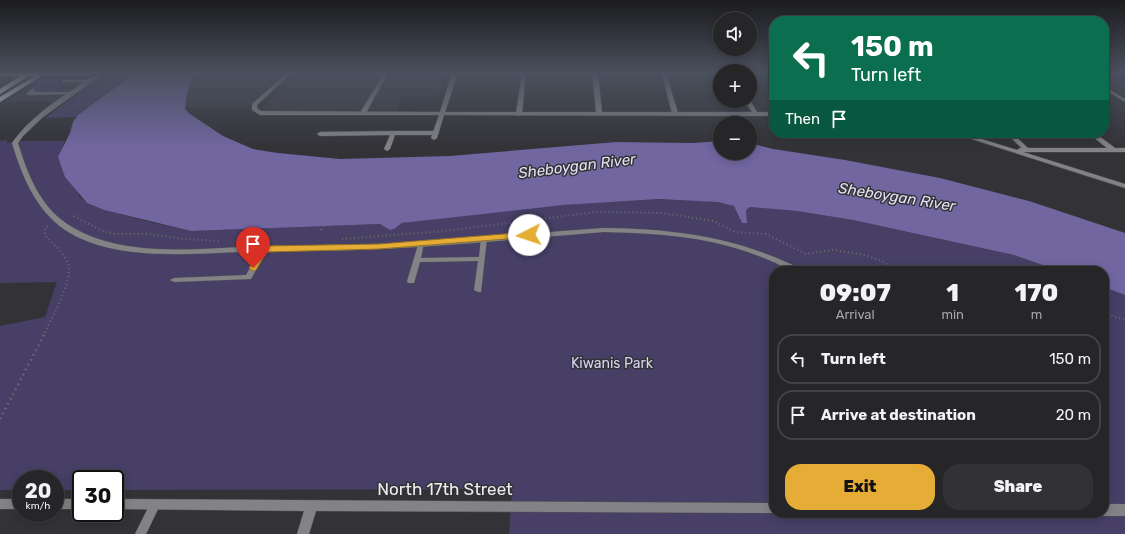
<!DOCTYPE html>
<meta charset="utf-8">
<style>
:root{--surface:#262629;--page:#323235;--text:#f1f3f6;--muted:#a4a5a8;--line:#424346;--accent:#e5ad35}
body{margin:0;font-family:Rubik,sans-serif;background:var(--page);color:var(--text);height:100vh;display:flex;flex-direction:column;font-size:15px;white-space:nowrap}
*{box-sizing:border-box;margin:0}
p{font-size:13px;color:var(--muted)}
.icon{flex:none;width:22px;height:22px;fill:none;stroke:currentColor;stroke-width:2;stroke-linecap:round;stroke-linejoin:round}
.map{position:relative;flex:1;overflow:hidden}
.drawer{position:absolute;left:769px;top:266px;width:340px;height:252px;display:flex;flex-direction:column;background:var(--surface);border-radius:16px;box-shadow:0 2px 10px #0003,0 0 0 1px var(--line)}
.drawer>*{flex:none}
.guide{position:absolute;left:769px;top:16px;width:340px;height:122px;border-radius:16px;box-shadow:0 2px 10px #0003,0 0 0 1px var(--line);background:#0b6e4f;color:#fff;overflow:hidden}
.tools{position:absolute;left:713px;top:12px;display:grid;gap:8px}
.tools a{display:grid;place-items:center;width:44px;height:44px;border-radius:50%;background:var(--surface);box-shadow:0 2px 10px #0003,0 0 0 1px var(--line);font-size:20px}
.speed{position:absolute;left:12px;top:470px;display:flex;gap:8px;font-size:20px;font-weight:700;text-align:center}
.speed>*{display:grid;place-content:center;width:52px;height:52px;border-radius:50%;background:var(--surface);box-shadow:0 2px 10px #0003,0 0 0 1px var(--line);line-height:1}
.speed small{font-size:10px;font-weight:400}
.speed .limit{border:2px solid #111;border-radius:6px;background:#fff;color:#111}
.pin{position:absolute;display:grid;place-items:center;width:34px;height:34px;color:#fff;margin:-41px -17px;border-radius:50% 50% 50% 0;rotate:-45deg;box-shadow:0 0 4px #0007}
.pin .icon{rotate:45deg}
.me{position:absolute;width:44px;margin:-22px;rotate:266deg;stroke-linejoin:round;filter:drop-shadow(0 0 3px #0008)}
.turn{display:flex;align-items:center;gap:14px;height:84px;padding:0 16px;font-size:18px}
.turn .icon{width:52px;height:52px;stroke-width:2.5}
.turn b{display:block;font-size:28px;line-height:34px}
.then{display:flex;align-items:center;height:38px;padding:0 16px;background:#0003;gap:8px;font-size:15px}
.eta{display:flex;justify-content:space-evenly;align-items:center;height:68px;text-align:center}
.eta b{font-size:24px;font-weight:800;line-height:28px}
.primary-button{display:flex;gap:8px;margin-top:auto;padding:8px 16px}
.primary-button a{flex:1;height:46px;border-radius:16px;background:var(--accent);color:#111;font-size:16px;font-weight:800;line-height:46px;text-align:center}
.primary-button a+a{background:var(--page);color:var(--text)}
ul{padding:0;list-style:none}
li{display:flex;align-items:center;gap:12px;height:50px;margin:0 8px 6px;padding:0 8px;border:2px solid var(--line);border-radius:16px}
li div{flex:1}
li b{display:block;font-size:15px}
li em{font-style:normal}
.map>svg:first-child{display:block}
</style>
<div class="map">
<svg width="1125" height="534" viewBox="0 0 1125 534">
<rect width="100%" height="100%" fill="#333337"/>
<g fill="#3d3c45">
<polygon points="276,74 279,76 279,78 246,108 185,107 189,83 194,75"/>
<polygon points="381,74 362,110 268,110 262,107 298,75"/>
<polygon points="386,74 440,75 446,77 439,97 402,97 396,110 368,110"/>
<polygon points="63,75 89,77 55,102 4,102 40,80"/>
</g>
<g fill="#473f66">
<polygon points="123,73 135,73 76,117 45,118 100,77"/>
<path d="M7,140V143L22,141H65L63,146L79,196L87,203L104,210L146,221L191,231L381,224L394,229L402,223C470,214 537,206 605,202C647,200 689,196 730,204L734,206L742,223H747L746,210L750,207L797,211L853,220L1014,255L1060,271H774V513H1104V287L1125,295V534H509L512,489L115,490V479H81V490H55V479H21V490H0V326L45,317L57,282L0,283V141Z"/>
</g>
<path fill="#7166a0" d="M135,73H195C187,84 187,96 185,109L190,114L223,136L253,149L278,153L340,159L450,156L616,142L692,143L720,141V153H750V143L773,149L845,160L940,178L1029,201L1125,233V295L1104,287V271H1060L1014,255L853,220L797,211L750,207L746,210L747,223H742L734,206L718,202L659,199L563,205L402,223L394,229L390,230L380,224L191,231L104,210L87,203L65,177L58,157L70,133L73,122L78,115Z"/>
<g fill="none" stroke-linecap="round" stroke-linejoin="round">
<defs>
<g id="service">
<polygon points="384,73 388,73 366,113 361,114 360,113"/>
<polygon points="522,73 526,73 522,114 519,116 516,114"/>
<polygon points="662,73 666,73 678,113 677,114 672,113"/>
<polygon points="50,80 90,80 92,81 90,82 52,82 50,81"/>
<polygon points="40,83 44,84 34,92 73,92 75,93 73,94 27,95 27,93"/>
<polygon points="1104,86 1125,99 1125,102 1104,89"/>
<polygon points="393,131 436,131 439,133 436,135 395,135 390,149 387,151 384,149 390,135 320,136 317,134 320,132"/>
<polygon points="1006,133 1012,133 1030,150 1030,152 1026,152"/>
<polygon points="484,236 487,238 481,292 478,292 474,290 478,261 420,262 414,283 408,283 407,281 419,242 423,242 424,243 421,258 479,257 481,238"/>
<polygon points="262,247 264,247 267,249 251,279 174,282 170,280 174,278 246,275"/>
<polygon points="155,500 159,502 160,505 146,534 135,534 151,502"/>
</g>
<g id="minor">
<path d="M98,73H104L43,117L23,136L18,143C28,176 41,209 72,227C126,259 201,248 261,246C300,246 338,246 377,245C453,241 528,233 604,228C676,229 736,237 801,269L802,271C788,271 783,266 771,261C757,255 743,250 728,246C688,235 645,233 604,232C528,238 453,246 377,249C340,251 303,251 266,251C206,252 118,265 65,230C35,209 22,176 12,143C33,113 68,93 98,73Z"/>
<polygon points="287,73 292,73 257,105 257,108 261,111 440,112 452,73 458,73 445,112 596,112 592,73 598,73 602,112 752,112 745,101 750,101 750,100 757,112 774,112 774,116 444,115 437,138 434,140 431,138 439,115 260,115 252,110 252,104"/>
<polygon points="953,133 962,133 1017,150 1020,148 1107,148 1088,133 1095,133 1115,148 1125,148 1125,152 1023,152 1125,184 1125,188"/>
<rect x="0" y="499" width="21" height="10"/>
<rect x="55" y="499" width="26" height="10"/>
<polygon points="115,499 774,503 774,513 775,513 774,513 316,511 309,534 297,534 304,511 115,509"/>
<polygon points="1104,504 1125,504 1125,516 1104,516 1100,514 1104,513"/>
</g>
<polygon id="primary" points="0,73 94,73 91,75 43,75 0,102 0,97 35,76 29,76 0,94 0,89 20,76 0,76"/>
</defs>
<use href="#service" stroke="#515155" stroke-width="1"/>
<use href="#minor" stroke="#515155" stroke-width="1"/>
<use href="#primary" stroke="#515155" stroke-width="1"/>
<polyline stroke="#6c6c6f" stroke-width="1.5" stroke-dasharray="0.5 2" stroke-linecap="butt" points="66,109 131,73"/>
<g stroke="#6c6c6f" stroke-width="2" stroke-dasharray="1 3" stroke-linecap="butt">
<polyline points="74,216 100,230 113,234 148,234 184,239 220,241"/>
<polyline points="321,230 326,220"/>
<polyline points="342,239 444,231 597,212 662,213 714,221 735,232 766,234 806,254 833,250 865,255 884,262 895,271"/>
<polyline points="1104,313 1125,320"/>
<path d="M43,336C50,321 74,279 68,264C64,252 53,244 45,235V228L50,225"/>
</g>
<polyline stroke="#6c6c6f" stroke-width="2.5" stroke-dasharray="1.5 4" stroke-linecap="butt" points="0,419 44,335"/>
<use href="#service" fill="#838385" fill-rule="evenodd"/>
<use href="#minor" fill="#838385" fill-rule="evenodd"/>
<use href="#primary" fill="#d2d2d6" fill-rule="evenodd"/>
</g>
<polygon fill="#463c6c" points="61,80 65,87 59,91 36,92 31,84"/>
<polygon fill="#393158" points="61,80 65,87 59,91 55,84"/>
<polygon fill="#51467d" stroke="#393158" points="38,79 61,80 55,84 31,84"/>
<linearGradient id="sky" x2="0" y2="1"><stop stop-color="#1c1c1e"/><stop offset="0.49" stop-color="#4a505e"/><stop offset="1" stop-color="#4a505e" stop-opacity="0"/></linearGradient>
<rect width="1125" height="148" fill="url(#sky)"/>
<polygon fill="#e5ad35" stroke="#957022" points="529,232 532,233 532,237 379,249 267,252 256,270 253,271 249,268 261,247 264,246 379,244"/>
<g text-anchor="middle" stroke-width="3" stroke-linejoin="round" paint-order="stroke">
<g font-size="14" fill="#d7d2f5" stroke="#333337">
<text x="612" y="368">Kiwanis Park</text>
</g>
<g font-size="15" font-style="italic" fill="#e3e1f3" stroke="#333337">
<text transform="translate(577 166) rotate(-7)" y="5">Sheboygan River</text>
<text transform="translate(897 197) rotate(9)" y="5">Sheboygan River</text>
</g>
<g font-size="17" fill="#eeeef0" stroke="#333337">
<text x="445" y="495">North 17th Street</text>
</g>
</g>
</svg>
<div class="tools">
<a><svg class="icon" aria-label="sound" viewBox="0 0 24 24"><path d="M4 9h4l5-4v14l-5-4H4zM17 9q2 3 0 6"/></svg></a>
<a>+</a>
<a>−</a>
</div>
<div class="speed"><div>20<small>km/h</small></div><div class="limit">30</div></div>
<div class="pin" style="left:253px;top:268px;background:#d93025"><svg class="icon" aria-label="arrive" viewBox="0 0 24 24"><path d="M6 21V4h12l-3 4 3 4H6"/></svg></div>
<svg class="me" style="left:529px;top:235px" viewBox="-20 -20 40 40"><circle r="19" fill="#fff"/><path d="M0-13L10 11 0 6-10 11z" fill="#e5ad35"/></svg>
<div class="guide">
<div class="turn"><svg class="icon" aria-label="left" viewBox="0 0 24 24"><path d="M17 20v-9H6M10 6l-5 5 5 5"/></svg><div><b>150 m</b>Turn left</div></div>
<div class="then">Then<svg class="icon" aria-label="arrive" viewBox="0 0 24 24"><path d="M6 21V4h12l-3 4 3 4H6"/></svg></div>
</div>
<section class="drawer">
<div class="eta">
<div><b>09:07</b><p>Arrival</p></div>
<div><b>1</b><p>min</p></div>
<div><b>170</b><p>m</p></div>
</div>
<ul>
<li><svg class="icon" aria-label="left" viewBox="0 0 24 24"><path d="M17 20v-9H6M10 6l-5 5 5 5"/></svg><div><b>Turn left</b></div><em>150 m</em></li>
<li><svg class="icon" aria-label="arrive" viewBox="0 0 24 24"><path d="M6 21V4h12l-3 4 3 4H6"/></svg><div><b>Arrive at destination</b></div><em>20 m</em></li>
</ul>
<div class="primary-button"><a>Exit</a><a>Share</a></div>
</section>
</div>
